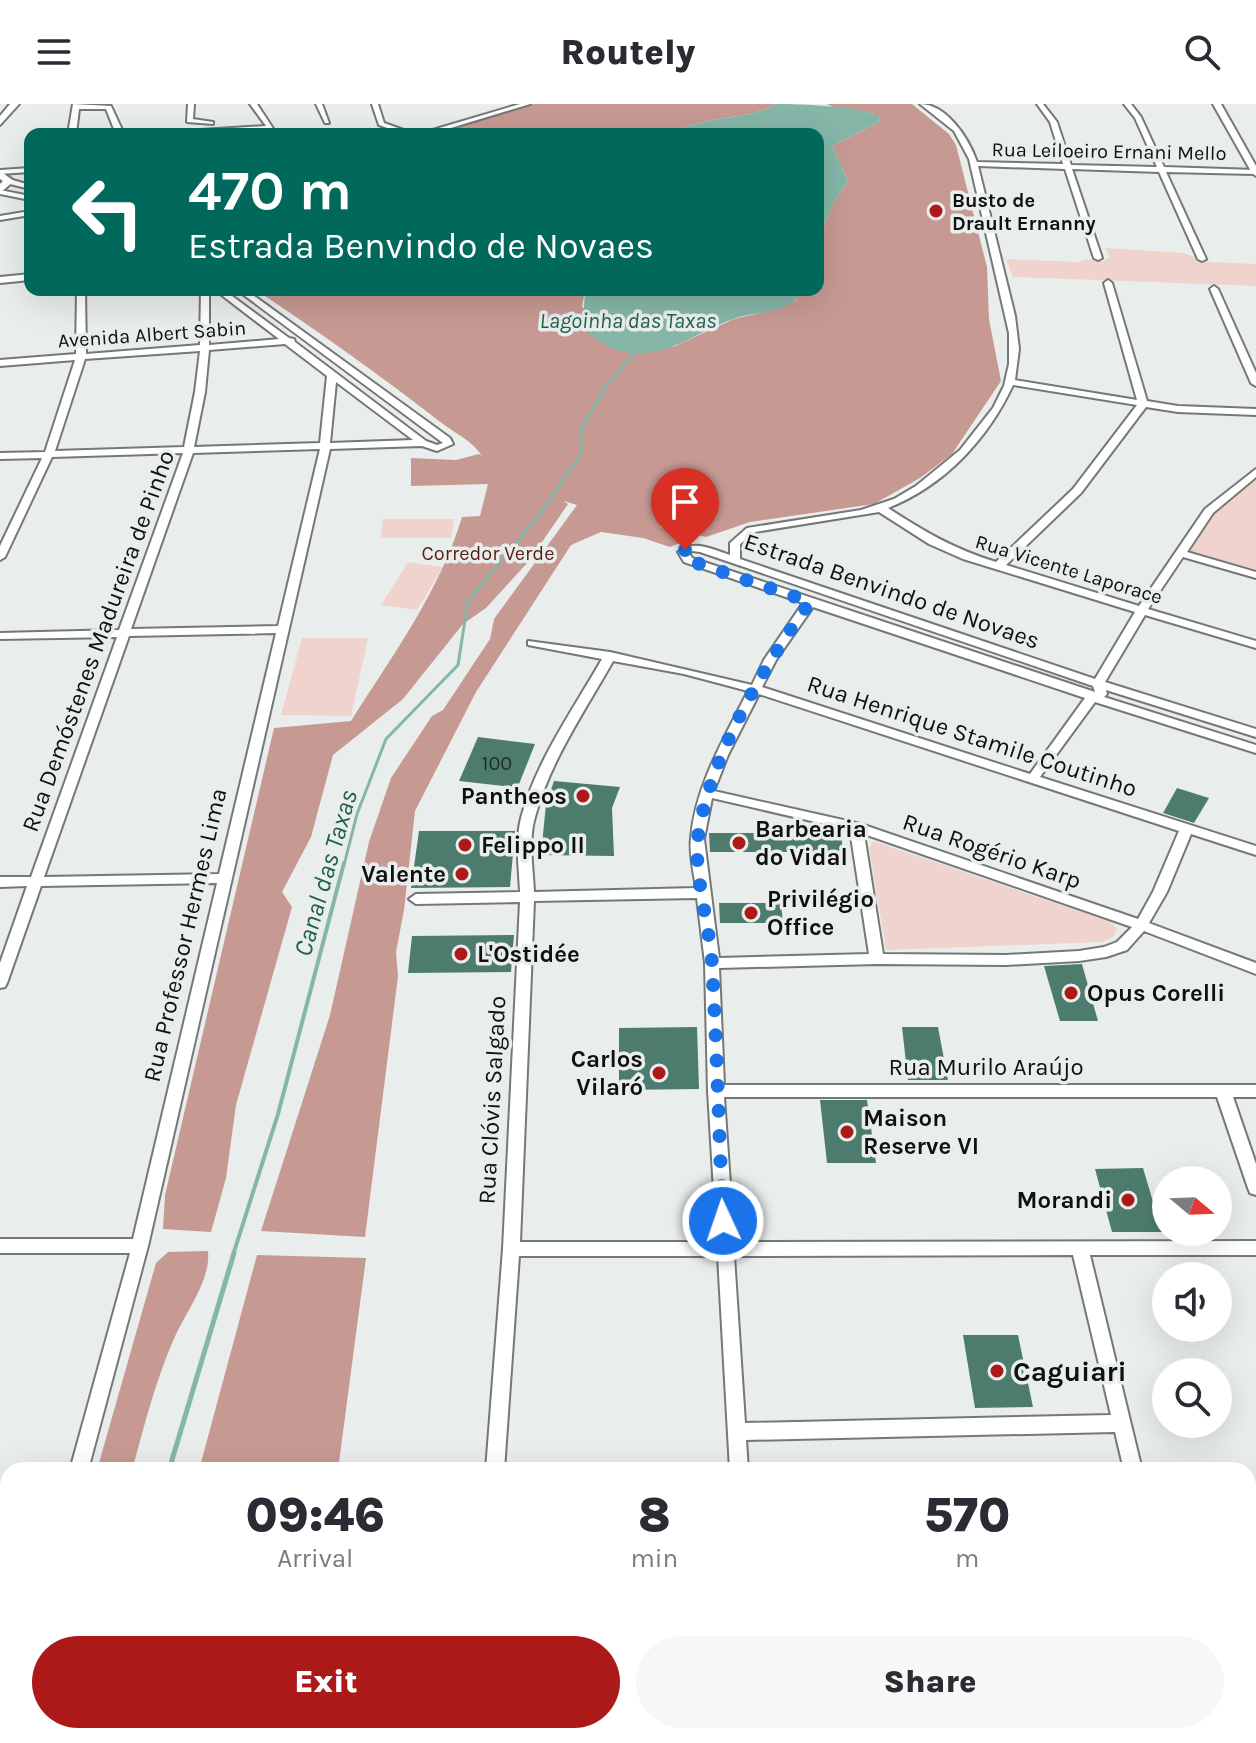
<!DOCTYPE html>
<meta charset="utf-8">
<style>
:root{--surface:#fff;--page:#f7f7f7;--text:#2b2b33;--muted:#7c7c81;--accent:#ab1919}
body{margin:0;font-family:Karla,sans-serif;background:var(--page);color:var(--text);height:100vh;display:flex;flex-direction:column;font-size:30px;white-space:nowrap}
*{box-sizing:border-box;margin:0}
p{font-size:26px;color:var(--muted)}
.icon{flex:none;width:44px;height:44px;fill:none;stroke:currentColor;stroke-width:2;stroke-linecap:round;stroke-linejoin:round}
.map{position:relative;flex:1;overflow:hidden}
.side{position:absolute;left:0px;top:1358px;width:1256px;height:282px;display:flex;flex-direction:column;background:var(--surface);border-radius:24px 24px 0 0;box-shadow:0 8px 32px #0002}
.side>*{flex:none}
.hud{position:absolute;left:24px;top:24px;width:800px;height:168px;border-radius:16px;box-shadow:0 8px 32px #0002;background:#00695c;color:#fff;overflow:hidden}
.needle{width:52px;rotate:109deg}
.fabs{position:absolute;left:1152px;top:1062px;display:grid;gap:16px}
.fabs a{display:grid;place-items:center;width:80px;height:80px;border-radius:50%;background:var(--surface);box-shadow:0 8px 32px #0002;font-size:40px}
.pin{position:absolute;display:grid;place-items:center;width:68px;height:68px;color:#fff;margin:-82px -34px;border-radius:50% 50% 50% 0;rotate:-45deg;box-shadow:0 0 8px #0007}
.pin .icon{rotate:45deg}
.me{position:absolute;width:88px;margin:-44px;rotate:357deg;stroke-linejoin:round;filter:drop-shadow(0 0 6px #0008)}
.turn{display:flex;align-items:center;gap:28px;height:168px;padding:0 32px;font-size:36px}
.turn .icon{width:104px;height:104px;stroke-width:2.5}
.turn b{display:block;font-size:56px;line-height:68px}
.eta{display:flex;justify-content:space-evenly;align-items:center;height:136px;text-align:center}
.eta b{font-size:48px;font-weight:800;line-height:56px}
.button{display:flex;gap:16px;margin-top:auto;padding:16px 32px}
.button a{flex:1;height:92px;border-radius:48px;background:var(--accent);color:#fff;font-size:32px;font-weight:800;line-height:92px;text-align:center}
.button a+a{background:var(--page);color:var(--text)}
header{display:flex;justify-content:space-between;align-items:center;height:104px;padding:0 32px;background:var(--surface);font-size:36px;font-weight:800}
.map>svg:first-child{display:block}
</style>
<header><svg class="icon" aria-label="menu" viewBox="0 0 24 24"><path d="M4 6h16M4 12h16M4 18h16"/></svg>Routely<svg class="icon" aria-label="search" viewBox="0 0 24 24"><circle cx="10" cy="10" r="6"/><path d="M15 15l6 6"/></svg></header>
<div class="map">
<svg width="1256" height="1639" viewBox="0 0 1256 1639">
<rect width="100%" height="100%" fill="#e9eeec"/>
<g fill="#f1d3ce">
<polygon points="1105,144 1183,149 1212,158 1256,160 1256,182 1013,173 1006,155 1078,158 1086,155 1103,157 1110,153"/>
<polygon points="1256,373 1256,468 1187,449 1220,400"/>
<polygon points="383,415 454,415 451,434 380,434"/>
<polygon points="408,458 443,463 417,506 381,501"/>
<polygon points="302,534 368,534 351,612 281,611"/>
<polygon points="873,737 1111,818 1117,826 1113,833 1102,838 886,846 869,745"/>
</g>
<g fill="#c79993">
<path d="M533,0H777C745,18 704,10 673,30H435Z"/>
<path d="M827,0H912L949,30L956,41L987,163L989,215L1001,277L952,350L920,374L874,400L750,418L706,433L654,421L695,433L670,443L643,434L601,428L571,441L476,588L415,707L404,806L396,848L398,872L365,1133L261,1127L330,911L369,738L391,674L432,612L443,606L490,535L494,515L577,401L564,397L568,400L529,457L486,504L463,520L403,595L333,651L311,733L282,788L292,803L236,1001L226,1074L211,1128L163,1125L165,1091L274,624L351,617C392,552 440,487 462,413L480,412L488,380L411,382V354L456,356L479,350L482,352C472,336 454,329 439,317C380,271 319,228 256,186H585L582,203L649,248L675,242L734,215L777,205L796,196L801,186H818V137L833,99L848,77L832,42L879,18L880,14C865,2 844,10 827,0Z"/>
<path d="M208,1147C211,1178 185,1208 173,1237C155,1278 144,1323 132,1366H97L156,1159L168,1148Z"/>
<polygon points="257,1151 366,1154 338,1366 199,1366"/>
<polygon points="207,1632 303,1632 302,1639 218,1639"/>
</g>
<g fill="#85b6a8">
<path d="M777,0C799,0 864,2 880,13L879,18L832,42L848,77L833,99L818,137V30H673C704,10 745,18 777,0Z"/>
<path d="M585,186H801C800,190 799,193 795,196C779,209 755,208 736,214C700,226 665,256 625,248C610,246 593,235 583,223Z"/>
</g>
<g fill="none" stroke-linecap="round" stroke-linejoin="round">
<polyline stroke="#85b6a8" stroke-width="3" points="344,761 357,710 386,635 458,561 468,497 542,407 581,350 581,325 606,282 634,249"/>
<polyline stroke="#85b6a8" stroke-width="4" points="233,1151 278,1010 344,759"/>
<g stroke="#85b6a8" stroke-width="5">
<polyline points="169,1366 234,1149"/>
<polyline points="94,1639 96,1632"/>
</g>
</g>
<g fill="#4d7c6f">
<polygon points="478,633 535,640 519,680 513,683 459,677"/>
<polygon points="554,677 620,683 612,704 614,752 541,751 546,700"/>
<polygon points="1177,684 1209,694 1194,719 1163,709"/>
<polygon points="419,727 515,727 510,783 411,784"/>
<polygon points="709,729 841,729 843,748 710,748"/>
<polygon points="719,799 781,799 783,819 720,819"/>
<polygon points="514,831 511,868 408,869 412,832"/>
<polygon points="1082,860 1098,917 1060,917 1044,862"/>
<polygon points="697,923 699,985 619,986 619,924"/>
<polygon points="902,923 938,923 948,976 908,976"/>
<polygon points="820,996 867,996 876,1059 827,1059"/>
<polygon points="1143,1064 1162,1128 1112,1128 1095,1065"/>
<polygon points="963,1231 1018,1231 1033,1303 975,1304"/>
</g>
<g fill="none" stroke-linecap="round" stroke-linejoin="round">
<defs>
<g id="minor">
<polygon points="73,0 111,2 124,30 116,30 106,5 79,5 76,30 68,30"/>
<polygon points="188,0 194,0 193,15 213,18 213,20 187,18"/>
<polygon points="250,0 257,0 276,29 269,26 165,30 169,28 266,22"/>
<polygon points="316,0 322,0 329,19 325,19"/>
<polygon points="372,0 378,0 384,19 415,30 404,30 379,21"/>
<polygon points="520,0 530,0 431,30 419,30"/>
<path d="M920,0C947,0 969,35 977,58L1063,60L1050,18L1037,0H1043L1057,18L1071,61L1157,63L1135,14L1124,0H1131L1141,13L1164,63L1256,66L1254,70L1166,68L1206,155L1202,157L1198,155L1159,68L1072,65L1102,154L1098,156L1094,154L1065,65L978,62L1015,212L1019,245L1015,276L1137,296L1104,179L1108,176L1112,179L1147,297L1178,302L1256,305V311L1178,308L1146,303L1081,389L1006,461L1139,502L1205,405L1256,365V373L1213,409L1187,448L1256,468V474L1183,453L1148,505L1256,537V544L1145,511L1105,578L1256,625V633L1106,586L1107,590L1104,593L1256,641V649L1095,598L1040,673L1256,742V751L1191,730L1167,788L1149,819L1256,859V870L1144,827L1127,846L1106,853L1079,857L1006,861L877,860L719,864L724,981H1256V993H1233L1256,1060V1091L1250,1089L1248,1084L1217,993H724L734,1138L1256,1137V1151H1090L1142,1366H1124L1115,1328L746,1336L748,1366H730L718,1152H519L504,1366H486L503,1145L520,798L416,800L409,795L416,790L520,788C519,764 515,738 521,714C536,657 573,606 602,555L528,541V537L610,548L752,581L764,556L803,499L684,458L678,448C693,435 712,445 730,451V439L747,424L861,406L894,395L916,382L960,346L993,304L1004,282L1009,260V229L969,55L954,27ZM1013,281L1137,301L1073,385L996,458C954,445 925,428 888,404C944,382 988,335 1013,281ZM879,408L929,440L963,455L1135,508L1095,575L740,455V440L755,428ZM692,447L700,448L1093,582L1095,588L692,454L689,449ZM813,503L1085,594L1030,670L762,583L776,556ZM613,557L684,570L748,587C725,633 695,682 691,734C689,750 694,769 696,784L534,788C533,764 528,737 535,713C550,657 585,607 613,557ZM759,590L1179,727L1153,788L1138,815L861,720L714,687L728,651ZM712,694L850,726L869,850L719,854L704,735ZM864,730L1132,823L1117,838L1104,843L1079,847L1006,851L883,850ZM697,794L705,859L708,987L717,1138H520L534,797ZM1073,1151L1111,1311L745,1319L734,1152Z"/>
<polygon points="30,64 30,68 0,70 0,66"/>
<polygon points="9,75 30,81 30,85 6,79 5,77"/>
<polygon points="0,86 30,92 30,96 0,90"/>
<polygon points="30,107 30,111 0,116 0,112"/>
<polygon points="30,170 30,176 0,179 0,173"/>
<polygon points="1214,182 1218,185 1256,269 1256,282 1251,279 1210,185"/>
<path d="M77,186H85L86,250L200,241L201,186H209V241L279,235L215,186H224L289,234L294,235L295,238L426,337L437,341L443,339L237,186H246L450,334L453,340L437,347L422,342L330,345L148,1142L88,1366H70L130,1149H0V1135H133L217,779L41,782L7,879L5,883L0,884V859L27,782L0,783V773H31L117,533L0,535V529L119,526L183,349L52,353L5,453L0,456V442L42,354L0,355V349L45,348L75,256L0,262V256L76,250ZM285,240L327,272L320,339L194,343L205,288L209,246ZM200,247L195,288L184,343L55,347L85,255ZM336,278L413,336L330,339ZM320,345L278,522L131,525L193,349ZM276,529L219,770L44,773L129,532Z"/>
<polygon points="1256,1417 1256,1435 1248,1436 1248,1418"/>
<polygon points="8,1619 8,1632 18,1632 17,1639 0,1639 0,1624"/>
<polygon points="464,1632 486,1632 485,1639 463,1639"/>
<rect x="744" y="1632" width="22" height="7"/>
<polygon points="1184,1632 1206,1632 1208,1639 1186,1639"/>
</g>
<polygon id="tertiary" points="1213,0 1221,0 1256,62 1256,72 1252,69"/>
<g id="secondary">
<polygon points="10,0 19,0 0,21 0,12"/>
<polygon points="0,67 14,77 0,89 0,80 3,77 0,75"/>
</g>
</defs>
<use href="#minor" stroke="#747876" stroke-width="4"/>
<use href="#tertiary" stroke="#747876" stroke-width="4"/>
<use href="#secondary" stroke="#747876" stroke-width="4"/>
<use href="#minor" fill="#fff" fill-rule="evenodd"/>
<use href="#tertiary" fill="#fff" fill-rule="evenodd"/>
<use href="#secondary" fill="#fff" fill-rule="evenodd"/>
</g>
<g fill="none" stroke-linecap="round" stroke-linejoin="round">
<path stroke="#1a73e8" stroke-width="14" stroke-dasharray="0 25.2" d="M685,446L682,451L688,456L810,498C764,562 709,654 698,733C693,769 710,823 712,860C717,946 719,1031 723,1117"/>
</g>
<g fill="#ab1919" stroke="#e9eeec" stroke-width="3">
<circle cx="936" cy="107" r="8"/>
<circle cx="583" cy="692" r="8"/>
<circle cx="739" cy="739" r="8"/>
<circle cx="465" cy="741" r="8"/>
<circle cx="462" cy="770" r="8"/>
<circle cx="751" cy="809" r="8"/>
<circle cx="461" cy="850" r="8"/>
<circle cx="1071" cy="889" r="8"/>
<circle cx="659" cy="969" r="8"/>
<circle cx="847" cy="1028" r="8"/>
<circle cx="1128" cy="1096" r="8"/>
<circle cx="997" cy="1267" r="8"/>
</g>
<g text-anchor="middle" stroke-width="7" stroke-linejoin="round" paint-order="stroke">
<g font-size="20" fill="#0f1010" stroke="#e9eeec">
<text transform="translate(1109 47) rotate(1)" y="7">Rua Leiloeiro Ernani Mello</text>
<text transform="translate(152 230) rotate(-4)" y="7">Avenida Albert Sabin</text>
<text transform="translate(1069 465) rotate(17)" y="7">Rua Vicente Laporace</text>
</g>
<g font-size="20" font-weight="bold" fill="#0f1010" stroke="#e9eeec" text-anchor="start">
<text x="952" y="103">Busto de<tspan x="952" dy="23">Drault Ernanny</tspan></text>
</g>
<g font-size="20" fill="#581f1a" stroke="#e9eeec">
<text x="488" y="456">Corredor Verde</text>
</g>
<g font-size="20" fill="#1e2b28">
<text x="497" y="666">100</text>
</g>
<g font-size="22" font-style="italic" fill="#226152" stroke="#e9eeec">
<text x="628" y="224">Lagoinha das Taxas</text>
</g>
<g font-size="24" fill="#0f1010" stroke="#e9eeec">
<text transform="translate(892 487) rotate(19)" y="8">Estrada Benvindo de Novaes</text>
<text transform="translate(98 537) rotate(-70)" y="8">Rua Demóstenes Madureira de Pinho</text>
<text transform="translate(972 632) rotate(18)" y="8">Rua Henrique Stamile Coutinho</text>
<text transform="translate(992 747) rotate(19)" y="8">Rua Rogério Karp</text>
<text transform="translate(185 831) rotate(-77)" y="8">Rua Professor Hermes Lima</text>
<text x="986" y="971">Rua Murilo Araújo</text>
<text transform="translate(492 996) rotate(-87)" y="8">Rua Clóvis Salgado</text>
</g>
<g font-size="24" font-weight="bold" fill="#0f1010" stroke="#e9eeec" text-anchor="start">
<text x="567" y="700" text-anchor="end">Pantheos</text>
<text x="755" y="733">Barbearia<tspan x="755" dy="28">do Vidal</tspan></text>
<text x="481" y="749">Felippo II</text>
<text x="446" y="778" text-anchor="end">Valente</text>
<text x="767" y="803">Privilégio<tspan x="767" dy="28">Office</tspan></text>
<text x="477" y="858">L'Ostidée</text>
<text x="1087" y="897">Opus Corelli</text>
<text x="643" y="963" text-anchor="end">Carlos<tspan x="643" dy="28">Vilaró</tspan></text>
<text x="863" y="1022">Maison<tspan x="863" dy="28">Reserve VI</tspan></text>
<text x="1112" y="1104" text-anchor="end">Morandi</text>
</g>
<g font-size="26" font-style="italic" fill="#226152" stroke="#e9eeec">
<text transform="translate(325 769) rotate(-74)" y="9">Canal das Taxas</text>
</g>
<g font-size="28" font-weight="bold" fill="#0f1010" stroke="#e9eeec" text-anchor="start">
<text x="1013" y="1277">Caguiari</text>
</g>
</g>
</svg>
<div class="fabs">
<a><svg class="needle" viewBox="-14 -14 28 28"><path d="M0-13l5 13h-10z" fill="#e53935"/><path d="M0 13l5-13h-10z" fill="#7c7c81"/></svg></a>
<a><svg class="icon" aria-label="sound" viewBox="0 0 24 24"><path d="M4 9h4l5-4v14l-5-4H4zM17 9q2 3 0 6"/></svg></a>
<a><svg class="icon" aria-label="search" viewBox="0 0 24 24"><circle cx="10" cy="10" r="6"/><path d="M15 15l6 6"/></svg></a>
</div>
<div class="pin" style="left:685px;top:446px;background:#d93025"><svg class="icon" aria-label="arrive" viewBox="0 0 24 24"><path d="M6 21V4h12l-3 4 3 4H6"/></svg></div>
<svg class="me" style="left:723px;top:1117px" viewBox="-20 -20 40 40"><circle r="17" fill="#1a73e8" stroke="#fff" stroke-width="3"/><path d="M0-11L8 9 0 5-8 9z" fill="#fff"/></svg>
<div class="hud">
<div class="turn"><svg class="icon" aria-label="left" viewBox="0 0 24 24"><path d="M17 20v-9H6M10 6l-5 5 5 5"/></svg><div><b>470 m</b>Estrada Benvindo de Novaes</div></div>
</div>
<section class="side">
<div class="eta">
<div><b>09:46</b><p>Arrival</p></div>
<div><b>8</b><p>min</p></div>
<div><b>570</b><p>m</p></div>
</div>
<div class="button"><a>Exit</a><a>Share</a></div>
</section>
</div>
